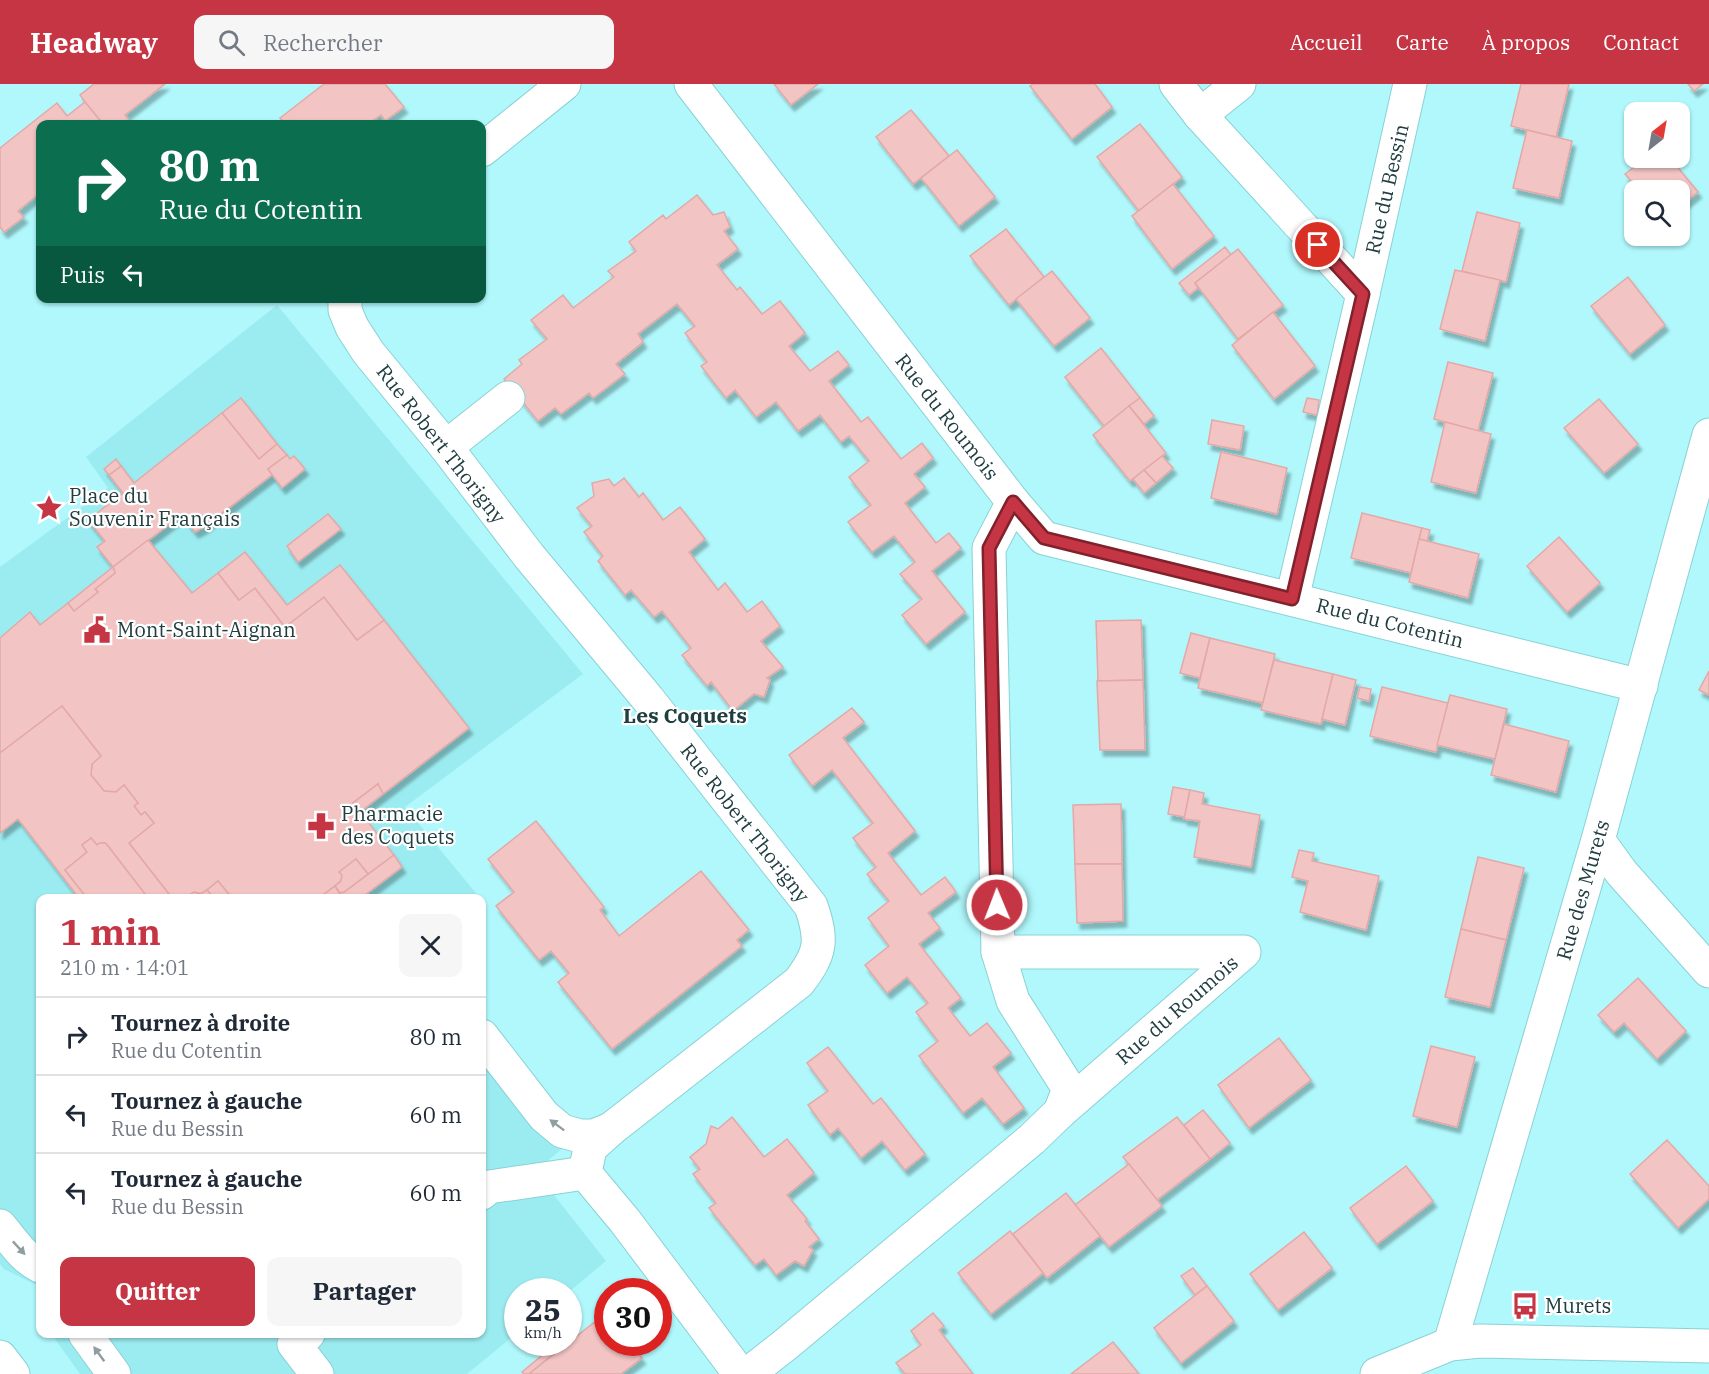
<!DOCTYPE html>
<html lang="fr">
<meta charset="utf-8">
<style>
:root{--surface:#fff;--page:#f6f6f7;--text:#1f2937;--muted:#747a83;--line:#e0e1e3;--accent:#c53543}
body{margin:0;font-family:"IBM Plex Serif",serif;background:var(--page);color:var(--text);height:100vh;display:flex;flex-direction:column;font-size:22px;white-space:nowrap}
*{box-sizing:border-box;margin:0}
p{font-size:20px;color:var(--muted)}
.icon{flex:none;width:33px;height:33px;fill:none;stroke:currentColor;stroke-width:2;stroke-linecap:round;stroke-linejoin:round}
.map{position:relative;flex:1;overflow:hidden}
.panel{position:absolute;left:36px;top:810px;width:450px;height:444px;display:flex;flex-direction:column;background:var(--surface);border-radius:12px;box-shadow:0 2px 4px #0004}
.panel>*{flex:none}
.banner{position:absolute;left:36px;top:36px;width:450px;height:183px;border-radius:12px;box-shadow:0 2px 4px #0004;background:#0b6e4f;color:#fff;overflow:hidden}
.needle{width:39px;rotate:31deg}
.buttons{position:absolute;left:1624px;top:18px;display:grid;gap:12px}
.buttons a{display:grid;place-items:center;width:66px;height:66px;border-radius:12px;background:var(--surface);box-shadow:0 2px 4px #0004;font-size:30px}
.speed{position:absolute;left:504px;top:1194px;display:flex;gap:12px;font-size:30px;font-weight:700;text-align:center}
.speed>*{display:grid;place-content:center;width:78px;height:78px;border-radius:50%;background:var(--surface);box-shadow:0 2px 4px #0004;line-height:1}
.speed small{font-size:15px;font-weight:400}
.speed .limit{border:9px solid #d22;background:#fff;color:#111}
.pin{position:absolute;display:grid;place-items:center;width:51px;height:51px;color:#fff;margin:-26px;border:3px solid #fff;border-radius:50%;box-shadow:0 2px 6px #0007}
.me{position:absolute;width:66px;margin:-33px;rotate:359deg;stroke-linejoin:round;filter:drop-shadow(0 0 4px #0008)}
.turn{display:flex;align-items:center;gap:21px;height:126px;padding:0 24px;font-size:27px}
.turn .icon{width:78px;height:78px;stroke-width:2.5}
.turn b{display:block;font-size:42px;line-height:51px}
.then{display:flex;align-items:center;height:57px;padding:0 24px;background:#0003;gap:12px;font-size:22px}
.round{display:grid;place-items:center;flex:none;width:63px;height:63px;border-radius:12px;background:var(--page)}
.summary{display:flex;align-items:center;justify-content:space-between;height:102px;padding:0 24px}
h1{font-size:36px;font-weight:700;line-height:45px;color:var(--accent)}
.action{display:flex;gap:12px;margin-top:auto;padding:12px 24px}
.action a{flex:1;height:69px;border-radius:12px;background:var(--accent);color:#fff;font-size:24px;font-weight:700;line-height:69px;text-align:center}
.action a+a{background:var(--page);color:var(--text)}
ul{padding:0;list-style:none}
li{display:flex;align-items:center;gap:18px;height:78px;padding:0 24px;border-top:2px solid var(--line)}
li div{flex:1}
li b{display:block;font-size:22px}
li em{font-style:normal}
header{display:flex;align-items:center;gap:36px;box-sizing:border-box;height:84px;padding:0 30px;background:var(--accent);color:#fff}
header strong{font-size:28px}
nav{display:flex;gap:33px;margin-inline-start:auto;font-size:21px}
.search{width:420px;height:54px;background:var(--page);display:flex;align-items:center;gap:15px;box-sizing:border-box;padding:0 21px;border-radius:12px;color:var(--muted);font-size:22px}
.map>svg:first-child{display:block}
</style>
<header>
<strong>Headway</strong>
<div class="search"><svg class="icon" aria-label="search" viewBox="0 0 24 24"><circle cx="10" cy="10" r="6"/><path d="M15 15l6 6"/></svg>Rechercher</div>
<nav><a>Accueil</a><a>Carte</a><a>À propos</a><a>Contact</a></nav>
</header>
<div class="map">
<svg width="1709" height="1290" viewBox="0 0 1709 1290">
<defs>
<filter id="shadow"><feDropShadow dx="3.5" dy="6" stdDeviation="1.5" flood-color="#0004"/></filter>
</defs>
<rect width="100%" height="100%" fill="#b0f8fc"/>
<g fill="#9becf1">
<polygon points="277,221 583,590 405,723 480,814 40,814 40,1203 4,1185 0,1180 0,483 108,404 86,373"/>
<polygon points="482,952 567,1061 535,1087 606,1177 569,1208 518,1208 517,1249 467,1290 80,1290 55,1255 55,1250 482,1250"/>
</g>
<g fill="#f2c5c4" stroke="#e4a8a6" stroke-width="1.5" filter="url(#shadow)">
<polygon points="94,0 165,0 125,31 130,37 126,40 103,40 85,18 80,11"/>
<polygon points="324,0 385,0 404,23 385,37 381,31 368,40 285,40 280,34"/>
<polygon points="774,0 818,0 791,21"/>
<polygon points="1033,0 1095,0 1112,23 1072,55 1030,2"/>
<polygon points="1521,0 1569,0 1556,53 1511,42"/>
<polygon points="1688,0 1703,0 1694,7"/>
<polygon points="85,18 103,40 40,40 40,109 18,127 24,133 4,148 0,143 0,64 57,19 67,32"/>
<polygon points="911,26 949,72 913,100 876,53"/>
<polygon points="1140,40 1182,93 1139,127 1097,73"/>
<polygon points="1527,46 1572,57 1559,114 1513,104"/>
<polygon points="957,66 995,113 959,142 921,94"/>
<polygon points="1646,74 1670,74 1698,108 1680,123 1680,106 1639,106 1625,90"/>
<polygon points="1173,100 1214,152 1172,185 1132,132"/>
<polygon points="697,111 713,131 724,128 730,143 724,147 738,165 717,181 737,206 740,203 762,230 780,217 805,249 789,262 810,287 838,267 849,281 829,297 861,338 868,333 901,375 922,359 933,374 914,390 925,403 905,419 936,459 949,449 961,464 932,487 965,528 926,560 902,531 922,515 900,490 915,478 894,452 872,468 848,438 871,421 849,393 869,377 849,352 841,358 820,331 798,347 776,318 756,333 735,306 726,314 701,282 707,278 685,249 695,242 677,220 638,250 643,258 616,280 625,290 593,314 589,309 561,330 555,324 538,337 504,295 522,280 519,276 547,255 531,236 563,211 573,224 614,193 608,187 636,167 629,158 663,131 666,135"/>
<polygon points="1477,128 1520,139 1506,198 1462,187"/>
<polygon points="1006,145 1044,193 1009,221 970,172"/>
<polygon points="1225,163 1231,171 1195,199 1198,204 1189,211 1179,199"/>
<polygon points="1238,165 1283,221 1238,255 1195,199"/>
<polygon points="1455,186 1500,196 1485,257 1440,245"/>
<polygon points="1052,187 1090,234 1054,262 1016,215"/>
<polygon points="1628,193 1665,241 1630,270 1591,222"/>
<polygon points="1273,228 1315,282 1274,315 1232,261"/>
<polygon points="1101,264 1140,314 1104,342 1065,293"/>
<polygon points="1448,278 1493,289 1478,347 1434,335"/>
<polygon points="241,314 277,360 259,375 222,329"/>
<polygon points="1140,314 1154,332 1144,340 1129,322"/>
<polygon points="1307,314 1319,316 1317,331 1303,328"/>
<polygon points="1599,315 1638,360 1604,389 1564,344"/>
<polygon points="1129,322 1166,369 1130,397 1093,351"/>
<polygon points="222,329 259,375 277,360 287,371 268,385 272,391 204,443 195,448 182,431 113,483 97,463 105,457 88,436 123,409 109,391 121,382 134,399"/>
<polygon points="1212,336 1244,342 1240,366 1208,360"/>
<polygon points="1445,338 1491,350 1476,409 1431,398"/>
<polygon points="1221,368 1287,384 1277,430 1211,414"/>
<polygon points="287,371 290,375 294,372 305,385 282,404 268,385"/>
<polygon points="1162,372 1173,384 1156,399 1144,386"/>
<polygon points="116,375 121,382 109,391 104,385"/>
<polygon points="1144,386 1156,399 1144,409 1133,395"/>
<polygon points="624,394 639,413 643,409 663,436 680,423 705,455 689,468 718,506 725,499 747,528 762,517 780,542 761,557 783,583 767,594 770,596 764,613 754,610 733,627 711,598 707,602 682,571 691,564 662,527 654,533 631,506 625,511 598,477 603,472 584,448 592,442 577,424 594,412 592,399 609,395 614,402"/>
<polygon points="1362,429 1422,444 1411,489 1351,474"/>
<polygon points="328,430 341,445 298,478 287,462"/>
<polygon points="1422,444 1430,446 1427,457 1419,455"/>
<polygon points="1559,453 1600,499 1567,528 1527,482"/>
<polygon points="1419,455 1479,470 1468,514 1409,498"/>
<polygon points="148,456 192,509 218,489 239,516 255,504 285,543 324,513 357,556 384,536 469,644 383,710 378,700 353,719 394,771 368,790 356,775 339,788 342,791 341,797 319,814 232,814 218,797 202,810 194,808 185,814 172,814 129,759 154,739 145,728 141,731 134,722 138,719 124,701 116,708 104,707 91,691 92,680 101,672 62,622 0,669 0,554 30,528 40,541 68,519 74,527 98,508 95,505 115,489 113,483"/>
<polygon points="245,468 287,521 340,481 384,536 357,556 324,513 285,543 255,504 239,516 218,489"/>
<polygon points="113,483 115,489 95,505 98,508 74,527 68,519"/>
<polygon points="1141,536 1143,596 1098,597 1096,537"/>
<polygon points="1191,549 1210,554 1200,594 1180,589"/>
<polygon points="1210,554 1275,570 1263,619 1198,604"/>
<polygon points="1274,576 1333,590 1321,640 1261,626"/>
<polygon points="1709,587 1709,611 1699,606"/>
<polygon points="1333,590 1356,596 1345,641 1322,635"/>
<polygon points="1143,596 1145,666 1100,666 1097,597"/>
<polygon points="1360,603 1371,605 1369,617 1357,614"/>
<polygon points="1382,603 1448,619 1436,668 1370,652"/>
<polygon points="1450,611 1507,625 1495,675 1437,661"/>
<polygon points="62,622 101,672 92,680 91,691 104,707 116,708 124,701 138,719 134,722 141,731 145,728 154,739 129,759 172,814 148,814 108,762 105,759 100,759 97,761 91,754 82,761 87,768 65,786 87,814 79,814 18,735 0,749 0,669"/>
<polygon points="852,624 864,638 843,654 915,747 888,769 921,811 945,793 956,808 928,829 940,844 919,860 961,914 948,924 970,952 987,939 1011,969 993,983 1024,1024 1003,1040 982,1014 963,1029 919,972 938,957 916,928 928,919 907,893 887,909 865,881 889,862 868,834 889,817 867,790 876,783 853,754 873,739 832,686 812,702 789,671"/>
<polygon points="1504,640 1569,657 1556,708 1491,691"/>
<polygon points="378,700 383,710 360,728 353,719"/>
<polygon points="1173,703 1190,706 1185,733 1168,730"/>
<polygon points="1190,706 1204,709 1202,720 1260,731 1251,783 1194,773 1200,737 1184,735"/>
<polygon points="1121,720 1122,780 1075,780 1073,721"/>
<polygon points="536,737 604,823 600,826 619,852 701,787 749,846 737,856 742,862 612,965 558,898 569,889 551,867 539,876 496,822 514,808 488,775"/>
<polygon points="91,754 97,761 100,759 105,759 108,762 148,814 87,814 65,786 87,768 82,761"/>
<polygon points="1299,766 1314,769 1312,777 1379,792 1366,846 1300,828 1308,797 1292,793"/>
<polygon points="394,771 402,783 361,814 319,814 335,802 339,809 344,808"/>
<polygon points="1478,773 1524,784 1506,856 1461,845"/>
<polygon points="356,775 368,790 344,808 340,809 335,802 341,797 342,791 339,788"/>
<polygon points="1075,780 1122,780 1123,837 1077,839"/>
<polygon points="218,797 232,814 214,814 207,806"/>
<polygon points="207,806 214,814 185,814 194,808 200,810"/>
<polygon points="1461,845 1506,856 1490,923 1445,913"/>
<polygon points="1638,894 1686,947 1657,975 1624,939 1614,948 1598,931"/>
<polygon points="1279,954 1311,996 1249,1044 1218,1001"/>
<polygon points="1431,962 1475,973 1457,1043 1413,1032"/>
<polygon points="828,963 873,1020 881,1014 925,1070 905,1086 882,1057 861,1074 838,1044 830,1051 808,1021 828,1007 807,979"/>
<polygon points="1203,1026 1230,1059 1210,1075 1184,1041"/>
<polygon points="732,1033 764,1073 787,1055 814,1089 787,1111 807,1135 805,1137 819,1155 809,1163 813,1166 804,1182 795,1177 776,1191 764,1175 755,1181 709,1124 716,1119 693,1090 700,1085 690,1073 706,1060 711,1042 718,1045"/>
<polygon points="1177,1033 1210,1075 1157,1116 1123,1073"/>
<polygon points="1667,1056 1709,1102 1709,1115 1678,1144 1630,1090"/>
<polygon points="1129,1080 1162,1122 1109,1163 1075,1121"/>
<polygon points="1406,1082 1433,1117 1377,1160 1350,1124"/>
<polygon points="1066,1109 1100,1152 1047,1194 1013,1150"/>
<polygon points="1010,1147 1043,1189 991,1230 958,1189"/>
<polygon points="1304,1148 1332,1184 1278,1226 1250,1190"/>
<polygon points="1193,1184 1207,1202 1195,1211 1181,1192"/>
<polygon points="1207,1202 1234,1237 1181,1279 1154,1244"/>
<polygon points="606,1229 608,1231 608,1258 629,1258 642,1274 621,1290 531,1290 530,1289"/>
<polygon points="933,1229 944,1242 939,1246 973,1290 905,1290 896,1279 921,1261 911,1247"/>
<polygon points="558,1258 568,1258 530,1289 531,1290 524,1290 522,1288"/>
<polygon points="1113,1258 1139,1290 1071,1290"/>
</g>
<g fill="none" stroke-linecap="round" stroke-linejoin="round">
<defs>
<g id="minor">
<polyline points="691,0 1013,418 989,464 998,868 1013,917 1069,1005 1060,1028 1032,1055 785,1261 748,1290"/>
<polyline points="1176,0 1200,31 1363,210 1292,515"/>
<polyline points="1200,31 1239,0"/>
<polyline points="482,66 564,0"/>
<polyline points="1363,210 1410,0"/>
<path d="M345,214V226L352,243L368,268L446,363L529,472L648,615L811,822C823,857 821,869 799,898L611,1045L590,1064L585,1089L625,1137L740,1290"/>
<polyline points="446,363 508,314"/>
<polyline points="1013,418 1044,454 1641,602"/>
<polyline points="1598,756 1621,788 1709,887"/>
<polyline points="998,868 1244,868 1060,1028"/>
<polyline points="482,952 544,1032 562,1047 580,1052 594,1052 611,1045"/>
<polyline points="482,1109 489,1103 585,1089"/>
<path d="M0,1142C12,1156 23,1174 40,1182"/>
<polyline points="85,1250 114,1290"/>
<polyline points="308,1250 294,1260 317,1290"/>
<polyline points="1450,1260 1598,756 1709,351"/>
<polyline points="0,1273 13,1290"/>
<polyline points="1377,1290 1450,1260 1480,1257 1709,1262"/>
</g>
</defs>
<use href="#minor" stroke="#8ad1d5" stroke-width="35"/>
<use href="#minor" stroke="#fff" stroke-width="33"/>
</g>
<defs><path id="oneway-solid" d="M-6-.8H1V-3.2L6.5 0L1 3.2V.8H-6Z" transform="scale(1.5)"/></defs>
<g fill="#909e9f">
<use href="#oneway-solid" transform="translate(557 1041) rotate(-143)"/>
<use href="#oneway-solid" transform="translate(19 1164) rotate(47)"/>
<use href="#oneway-solid" transform="translate(99 1270) rotate(-126)"/>
</g>
<g fill="none" stroke-linecap="round" stroke-linejoin="round">
<defs>
<polyline id="route" points="997,821 989,464 1013,418 1044,454 1292,515 1363,210 1318,161"/>
</defs>
<use href="#route" stroke="#80222c" stroke-width="15"/>
<use href="#route" stroke="#c53543" stroke-width="10"/>
</g>
<defs>
<symbol id="sight-bare" viewBox="-9 -9 18 18"><path d="M0-6L1.8-2.2L6-1.7L2.9 1.2L3.7 5.4L0 3.3L-3.7 5.4L-2.9 1.2L-6-1.7L-1.8-2.2Z" fill="#c53543" stroke="#fff" stroke-width="2.5" paint-order="stroke"/></symbol>
<symbol id="civic-bare" viewBox="-9 -9 18 18"><path d="M-.6-6.5H3V-4.5H.6V-3L4-1V1h2V6H-6V1h2V-1L-.6-3ZM-1.2 2.5V6h2.4V2.5Z" fill="#c53543" stroke="#fff" stroke-width="2.5" paint-order="stroke"/></symbol>
<symbol id="pharmacy-bare" viewBox="-9 -9 18 18"><path d="M-2-6h4v4h4v4h-4v4h-4v-4h-4v-4h4Z" fill="#c53543" stroke="#fff" stroke-width="2.5" paint-order="stroke"/></symbol>
<symbol id="bus-bare" viewBox="-9 -9 18 18"><path d="M-5-6H5V4H4V6H2V4H-2V6H-4V4H-5ZM-3.5-4V0h7V-4ZM-3.5 1.2v1.5H-2V1.2ZM2 1.2v1.5H3.5V1.2Z" fill="#c53543" stroke="#fff" stroke-width="2.5" paint-order="stroke"/></symbol>
</defs>
<g fill-rule="evenodd">
<use href="#sight-bare" x="30" y="405" width="38" height="38"/>
<use href="#civic-bare" x="78" y="527" width="38" height="38"/>
<use href="#pharmacy-bare" x="302" y="723" width="38" height="38"/>
<use href="#bus-bare" x="1506" y="1203" width="38" height="38"/>
</g>
<g text-anchor="middle" stroke-width="4.5" stroke-linejoin="round" paint-order="stroke">
<g font-size="20" fill="#203d3f" stroke="#fff">
<text transform="translate(1387 105) rotate(-77)" y="7">Rue du Bessin</text>
<text transform="translate(947 333) rotate(52)" y="7">Rue du Roumois</text>
<text transform="translate(441 360) rotate(52)" y="7">Rue Robert Thorigny</text>
<text transform="translate(1390 539) rotate(14)" y="7">Rue du Cotentin</text>
<text transform="translate(745 739) rotate(52)" y="7">Rue Robert Thorigny</text>
<text transform="translate(1583 806) rotate(-74)" y="7">Rue des Murets</text>
<text transform="translate(1177 926) rotate(-41)" y="7">Rue du Roumois</text>
</g>
<g font-size="20" fill="#203d3f" stroke="#fff" text-anchor="start">
<text x="69" y="419">Place du<tspan x="69" dy="23">Souvenir Français</tspan></text>
<text x="117" y="553">Mont-Saint-Aignan</text>
<text x="341" y="737">Pharmacie<tspan x="341" dy="23">des Coquets</tspan></text>
<text x="1545" y="1229">Murets</text>
</g>
<g font-size="21" font-weight="bold" fill="#203d3f" stroke="#fff">
<text x="685" y="639">Les Coquets</text>
</g>
</g>
</svg>
<div class="buttons">
<a><svg class="needle" viewBox="-14 -14 28 28"><path d="M0-13l5 13h-10z" fill="#e53935"/><path d="M0 13l5-13h-10z" fill="#747a83"/></svg></a>
<a><svg class="icon" aria-label="search" viewBox="0 0 24 24"><circle cx="10" cy="10" r="6"/><path d="M15 15l6 6"/></svg></a>
</div>
<div class="speed"><div>25<small>km/h</small></div><div class="limit">30</div></div>
<div class="pin" style="left:1318px;top:161px;background:#d93025"><svg class="icon" aria-label="arrive" viewBox="0 0 24 24"><path d="M6 21V4h12l-3 4 3 4H6"/></svg></div>
<svg class="me" style="left:997px;top:821px" viewBox="-20 -20 40 40"><circle r="17" fill="#c53543" stroke="#fff" stroke-width="3"/><path d="M0-11L8 9 0 5-8 9z" fill="#fff"/></svg>
<div class="banner">
<div class="turn"><svg class="icon" aria-label="right" viewBox="0 0 24 24"><path d="M7 20v-9h11M14 6l5 5-5 5"/></svg><div><b>80 m</b>Rue du Cotentin</div></div>
<div class="then">Puis<svg class="icon" aria-label="left" viewBox="0 0 24 24"><path d="M17 20v-9H6M10 6l-5 5 5 5"/></svg></div>
</div>
<section class="panel">
<div class="summary"><div><h1>1 min</h1><p>210 m · 14:01</p></div><a class="round"><svg class="icon" aria-label="close" viewBox="0 0 24 24"><path d="M6 6l12 12M18 6L6 18"/></svg></a></div>
<ul>
<li><svg class="icon" aria-label="right" viewBox="0 0 24 24"><path d="M7 20v-9h11M14 6l5 5-5 5"/></svg><div><b>Tournez à droite</b><p>Rue du Cotentin</p></div><em>80 m</em></li>
<li><svg class="icon" aria-label="left" viewBox="0 0 24 24"><path d="M17 20v-9H6M10 6l-5 5 5 5"/></svg><div><b>Tournez à gauche</b><p>Rue du Bessin</p></div><em>60 m</em></li>
<li><svg class="icon" aria-label="left" viewBox="0 0 24 24"><path d="M17 20v-9H6M10 6l-5 5 5 5"/></svg><div><b>Tournez à gauche</b><p>Rue du Bessin</p></div><em>60 m</em></li>
</ul>
<div class="action"><a>Quitter</a><a>Partager</a></div>
</section>
</div>
